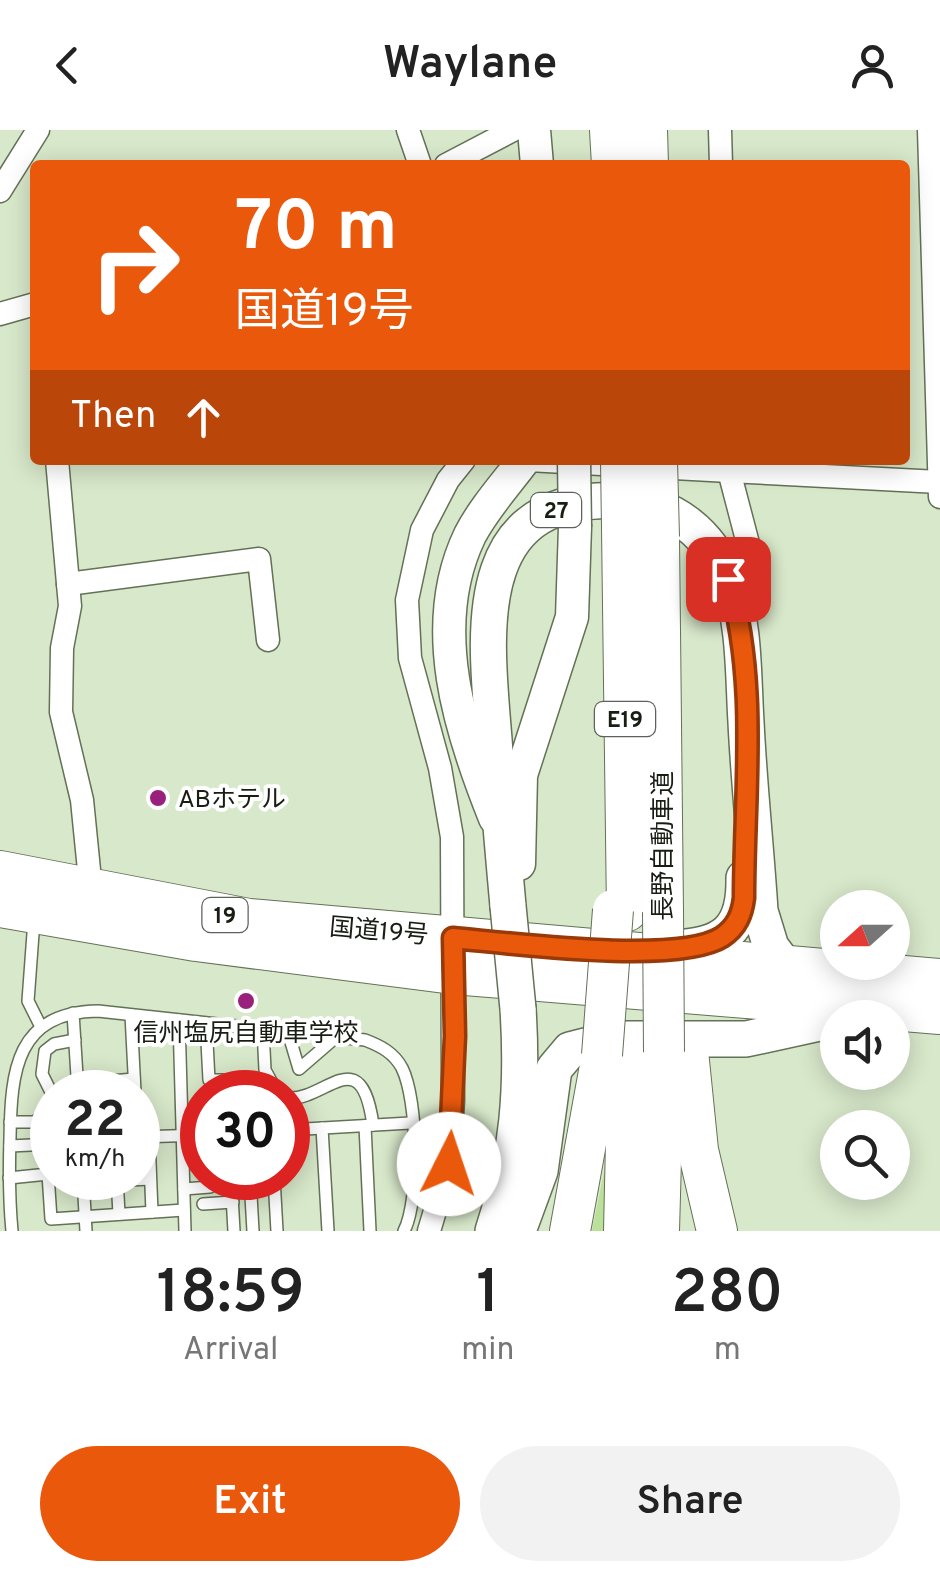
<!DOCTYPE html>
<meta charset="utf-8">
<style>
:root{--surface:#fff;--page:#f2f2f2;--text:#222;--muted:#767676;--accent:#ea580c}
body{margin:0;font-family:Overpass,"Noto Sans JP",sans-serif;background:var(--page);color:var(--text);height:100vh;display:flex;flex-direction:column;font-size:38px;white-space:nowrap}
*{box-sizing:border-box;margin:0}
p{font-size:32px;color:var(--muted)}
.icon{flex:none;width:55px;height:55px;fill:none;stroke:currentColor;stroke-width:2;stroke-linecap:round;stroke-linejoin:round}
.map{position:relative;height:1101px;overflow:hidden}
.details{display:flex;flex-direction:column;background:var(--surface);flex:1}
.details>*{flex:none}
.top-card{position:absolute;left:30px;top:30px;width:880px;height:305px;border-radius:10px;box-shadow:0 5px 25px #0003;background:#ea580c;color:#fff;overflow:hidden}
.needle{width:65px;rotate:249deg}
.controls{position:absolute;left:820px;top:760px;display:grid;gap:20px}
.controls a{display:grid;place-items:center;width:90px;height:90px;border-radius:50%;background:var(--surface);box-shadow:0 5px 25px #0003;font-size:50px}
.speed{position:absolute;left:30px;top:940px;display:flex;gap:20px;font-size:50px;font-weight:700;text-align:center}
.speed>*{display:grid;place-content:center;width:130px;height:130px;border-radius:50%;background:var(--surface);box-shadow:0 5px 25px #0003;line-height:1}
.speed small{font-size:25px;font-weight:400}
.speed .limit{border:15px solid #d22;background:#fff;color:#111}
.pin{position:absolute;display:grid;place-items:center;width:85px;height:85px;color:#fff;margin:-42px;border-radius:20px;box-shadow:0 5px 15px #0006}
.me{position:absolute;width:110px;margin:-55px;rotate:4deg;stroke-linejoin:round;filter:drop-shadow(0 0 8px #0008)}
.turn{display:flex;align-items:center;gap:35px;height:210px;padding:0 40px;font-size:45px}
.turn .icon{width:130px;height:130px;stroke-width:2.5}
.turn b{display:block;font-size:70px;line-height:85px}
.then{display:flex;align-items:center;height:95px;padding:0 40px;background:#0003;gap:20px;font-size:38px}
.eta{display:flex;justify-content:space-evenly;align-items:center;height:170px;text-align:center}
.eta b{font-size:60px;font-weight:600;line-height:70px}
.primary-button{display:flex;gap:20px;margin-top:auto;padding:20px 40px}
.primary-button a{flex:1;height:115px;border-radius:60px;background:var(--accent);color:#fff;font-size:40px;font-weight:600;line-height:115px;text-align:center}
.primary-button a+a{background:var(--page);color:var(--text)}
header{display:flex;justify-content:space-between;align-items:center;height:130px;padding:0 40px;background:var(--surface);font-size:45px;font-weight:600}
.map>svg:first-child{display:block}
</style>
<header><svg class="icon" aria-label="back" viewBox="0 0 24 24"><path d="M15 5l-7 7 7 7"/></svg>Waylane<svg class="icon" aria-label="person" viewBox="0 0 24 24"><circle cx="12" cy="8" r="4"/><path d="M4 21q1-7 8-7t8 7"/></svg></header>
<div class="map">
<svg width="940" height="1101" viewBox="0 0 940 1101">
<rect width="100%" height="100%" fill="#d8e8ca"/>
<polygon fill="#bbe09a" points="613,998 607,1101 592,1101"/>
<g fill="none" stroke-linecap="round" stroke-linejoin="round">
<defs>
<g id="lane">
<polyline points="34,790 28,871 41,897"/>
<polyline points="73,883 78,962"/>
<polyline points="131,885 135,962"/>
<polyline points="179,890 185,1101"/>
<polyline points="206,893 209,950 245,950 246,962"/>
<polyline points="263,899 265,940 277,962"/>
<polyline points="288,902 299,939 336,907"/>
<polyline points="99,952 134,949"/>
<polyline points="52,964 42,944 45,921 54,914 75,910"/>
<path d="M288,968C326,971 361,909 373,995"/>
<polyline points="10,992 34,992 52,980"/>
<polyline points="365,996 370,1101"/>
<polyline points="322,998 328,1101"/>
<polyline points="288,1000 410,993"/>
<polyline points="138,1007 202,1005"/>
<polyline points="149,1008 152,1082"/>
<polyline points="10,1016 52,1014"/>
<polyline points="9,1048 48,1044 51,1089 184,1080"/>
<polyline points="83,1048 86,1101"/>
<polyline points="117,1048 119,1084"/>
<polyline points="231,1048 234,1101"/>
<polyline points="250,1048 253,1101"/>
<polyline points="274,1048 277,1101"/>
<polyline points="130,1050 150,1049"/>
<polyline points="98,1051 117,1050"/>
<polyline points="184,1059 210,1057 210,1048"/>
<polyline points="203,1074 233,1072"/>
<path d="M12,1101C9,1070 9,1039 10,1008C11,941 16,882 98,881L365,910C381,916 394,923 402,938C418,970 420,1070 404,1101"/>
</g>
<g id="street">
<polyline points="408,0 420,35"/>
<polyline points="720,0 721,35"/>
<polyline points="929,0 940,367"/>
<polyline points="446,35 513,0"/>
<polyline points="0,61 38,0"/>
<polyline points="0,184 35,174"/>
<polyline points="57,330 70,476 62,518 61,582 82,670 91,760"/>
<polyline points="528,330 729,341 729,330"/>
<polyline points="728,449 751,438 751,425 729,341 939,352"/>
<polyline points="68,454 259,429 268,510"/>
<polyline points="429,1101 449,1034 453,970 452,707 440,638 410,528 407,470 422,400 448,350 464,330"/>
</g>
<g id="secondary">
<polyline points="534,0 537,35"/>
<path d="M495,688C460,601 426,496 470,405C484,378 506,354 524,330"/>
<polyline points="519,734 521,645 572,487 575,397"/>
</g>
<g id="primary">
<path d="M508,776C503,720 498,665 494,609C485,500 467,361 625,371C674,374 710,404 728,449C745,493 743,544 746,592C749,655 756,718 760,781L771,817L787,838"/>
<path d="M673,818C724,816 745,800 744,748"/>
<path d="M493,1101C518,1027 523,956 518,879"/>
<polyline points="518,1101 540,1041 554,939 570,920 613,909 746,909 838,889"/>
</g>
<g id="highway">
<polyline points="610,0 612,35"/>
<polyline points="647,0 648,35"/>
<polyline points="622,398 627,781"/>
<polyline points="659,407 663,782"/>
<polyline points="0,741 249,789 940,849"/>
<polyline points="0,777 196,811 453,844 940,884"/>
<polyline points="688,921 698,1020 717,1101"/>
<polyline points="570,1101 602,925"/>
<polyline points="624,1101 628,924"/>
<polyline points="659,1101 664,922"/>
</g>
</defs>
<use href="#lane" stroke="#637157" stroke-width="14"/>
<use href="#street" stroke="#637157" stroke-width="25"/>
<use href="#secondary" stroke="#637157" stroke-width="35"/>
<use href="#primary" stroke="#637157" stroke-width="38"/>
<use href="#highway" stroke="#637157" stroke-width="42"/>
<use href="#lane" stroke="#fff" stroke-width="11"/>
<use href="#street" stroke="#fff" stroke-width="22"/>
<use href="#secondary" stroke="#fff" stroke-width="32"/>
<use href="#primary" stroke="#fff" stroke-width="35"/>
<use href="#highway" stroke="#fff" stroke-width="40"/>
<defs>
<polyline id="secondary-bridge" points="574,330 575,397"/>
<polyline id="primary-bridge" points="508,776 518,879"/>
<g id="highway-bridge">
<polyline points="621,330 622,398"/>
<polyline points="657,330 659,407"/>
<polyline points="663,782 664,922"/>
<polyline points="602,925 613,780"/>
</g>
</defs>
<use href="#secondary-bridge" stroke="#637157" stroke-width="35" stroke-linecap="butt"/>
<use href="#primary-bridge" stroke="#637157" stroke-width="38" stroke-linecap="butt"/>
<use href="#highway-bridge" stroke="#637157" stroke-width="42" stroke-linecap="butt"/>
<use href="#secondary-bridge" stroke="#fff" stroke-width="32"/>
<use href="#primary-bridge" stroke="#fff" stroke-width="35"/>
<use href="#highway-bridge" stroke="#fff" stroke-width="40"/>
</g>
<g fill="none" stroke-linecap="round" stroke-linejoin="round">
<defs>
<path id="route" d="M449,1034L455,906L453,808C509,813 678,835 722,807C737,797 742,784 744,768C744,664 759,550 728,449"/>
</defs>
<use href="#route" stroke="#983908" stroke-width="25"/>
<use href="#route" stroke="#ea580c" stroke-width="18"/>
</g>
<g fill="#9a217b" stroke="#fff" stroke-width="4">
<circle cx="158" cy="668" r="10"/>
<circle cx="246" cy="871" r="10"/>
</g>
<g text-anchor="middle" stroke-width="8" stroke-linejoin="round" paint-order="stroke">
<g fill="#fff" stroke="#5d625a" stroke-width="2.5">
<rect x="531" y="363" width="50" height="34" rx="8"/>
<rect x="595" y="572" width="60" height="34" rx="8"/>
<rect x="202.5" y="768" width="45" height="34" rx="8"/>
</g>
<g font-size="22" font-weight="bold" fill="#181e13">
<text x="556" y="388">27</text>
<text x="625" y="597">E19</text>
<text x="225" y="793">19</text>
</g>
<g font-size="25" fill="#181e13" stroke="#fff" text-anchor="start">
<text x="178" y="677">ABホテル</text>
<text x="246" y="911" text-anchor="middle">信州塩尻自動車学校</text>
</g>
<g font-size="25" fill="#181e13" stroke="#fff">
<text transform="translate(662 716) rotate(-90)" y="9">長野自動車道</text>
<text transform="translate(379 800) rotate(5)" y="9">国道19号</text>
</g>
</g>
</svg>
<div class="controls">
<a><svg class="needle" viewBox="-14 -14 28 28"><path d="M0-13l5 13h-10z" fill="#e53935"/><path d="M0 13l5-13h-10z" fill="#767676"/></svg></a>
<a><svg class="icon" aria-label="sound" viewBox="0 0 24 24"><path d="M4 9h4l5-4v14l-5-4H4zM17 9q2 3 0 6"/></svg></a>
<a><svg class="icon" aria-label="search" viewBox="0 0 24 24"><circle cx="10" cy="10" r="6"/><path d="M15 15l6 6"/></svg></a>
</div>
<div class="speed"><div>22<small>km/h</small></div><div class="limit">30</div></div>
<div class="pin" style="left:728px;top:449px;background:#d93025"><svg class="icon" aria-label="arrive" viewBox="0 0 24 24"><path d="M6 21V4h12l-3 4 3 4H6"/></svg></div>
<svg class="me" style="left:449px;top:1034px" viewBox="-20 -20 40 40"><circle r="19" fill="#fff"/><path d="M0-13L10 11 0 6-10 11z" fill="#ea580c"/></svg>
<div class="top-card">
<div class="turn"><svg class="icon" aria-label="right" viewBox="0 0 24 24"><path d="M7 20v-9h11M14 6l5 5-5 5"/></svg><div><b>70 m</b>国道19号</div></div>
<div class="then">Then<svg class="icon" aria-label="ahead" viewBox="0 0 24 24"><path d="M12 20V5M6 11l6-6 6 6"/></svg></div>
</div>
</div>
<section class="details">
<div class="eta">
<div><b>18:59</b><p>Arrival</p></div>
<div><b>1</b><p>min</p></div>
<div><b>280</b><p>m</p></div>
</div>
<div class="primary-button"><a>Exit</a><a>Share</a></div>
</section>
